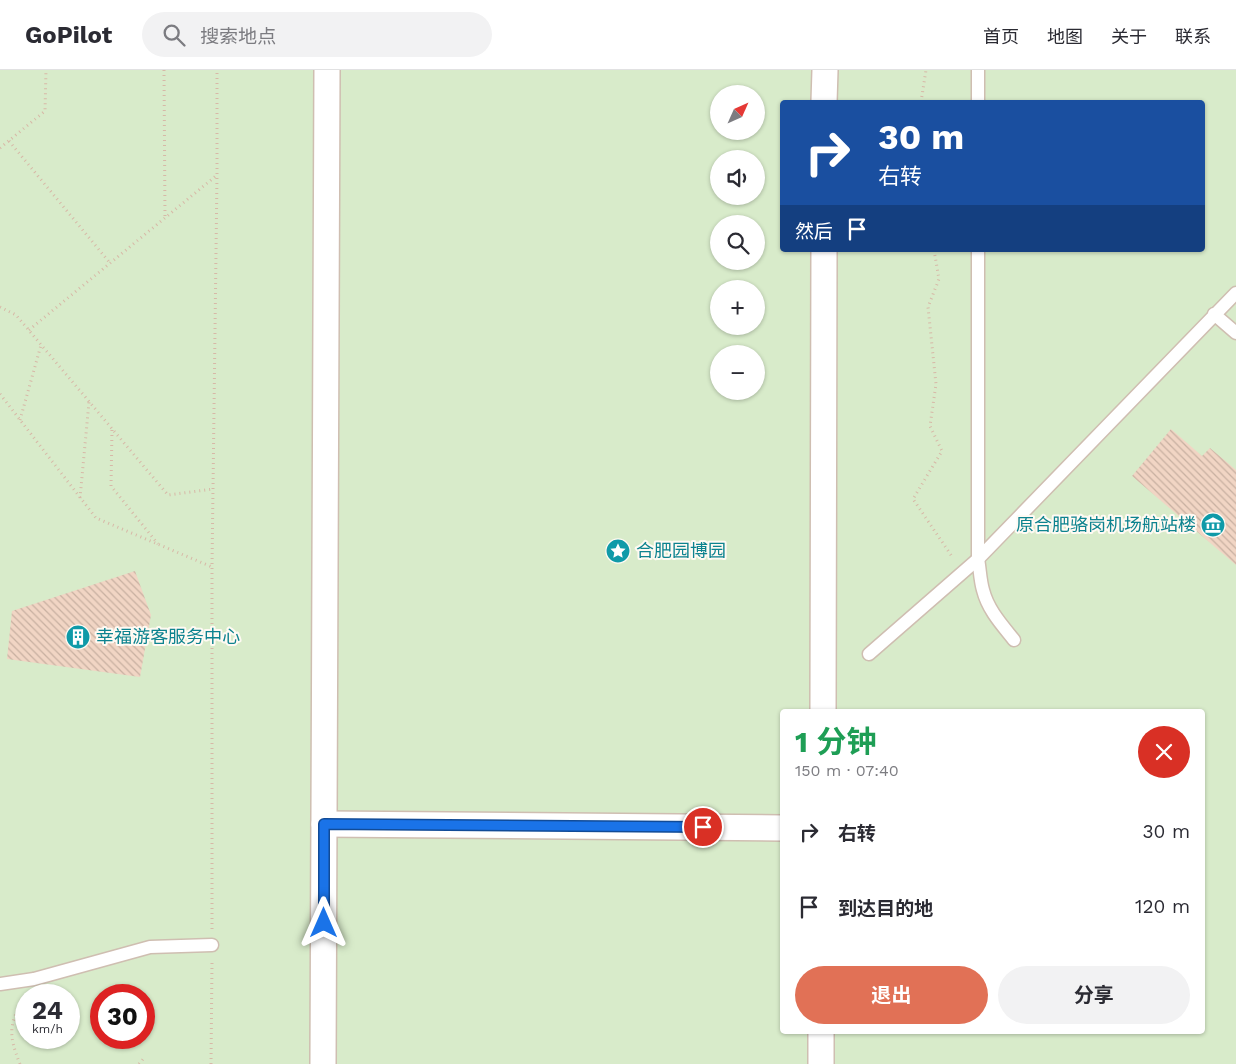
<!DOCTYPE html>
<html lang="zh">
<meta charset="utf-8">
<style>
:root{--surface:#fff;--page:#f2f2f3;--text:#2b2b33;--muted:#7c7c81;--line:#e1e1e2;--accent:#e17156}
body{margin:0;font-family:"Work Sans","Noto Sans SC",sans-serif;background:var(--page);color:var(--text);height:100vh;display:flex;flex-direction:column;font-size:19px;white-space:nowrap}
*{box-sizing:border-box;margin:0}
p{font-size:16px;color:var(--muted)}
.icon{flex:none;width:28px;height:28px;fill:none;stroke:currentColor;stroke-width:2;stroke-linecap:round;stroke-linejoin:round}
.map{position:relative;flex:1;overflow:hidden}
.details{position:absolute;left:780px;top:639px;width:425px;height:325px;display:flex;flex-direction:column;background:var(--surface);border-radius:5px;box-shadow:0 1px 4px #0004}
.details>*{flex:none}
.hud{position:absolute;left:780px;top:30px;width:425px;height:152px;border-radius:5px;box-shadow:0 1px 4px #0004;background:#1a4fa0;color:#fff;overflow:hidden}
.needle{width:32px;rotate:45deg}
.buttons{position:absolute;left:710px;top:15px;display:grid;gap:10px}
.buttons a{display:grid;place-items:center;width:55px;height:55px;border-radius:50%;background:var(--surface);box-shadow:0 1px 4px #0004;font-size:25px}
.speed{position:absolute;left:15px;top:914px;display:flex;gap:10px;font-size:25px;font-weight:700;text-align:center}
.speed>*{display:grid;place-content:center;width:65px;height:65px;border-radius:50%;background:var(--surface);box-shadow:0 1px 4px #0004;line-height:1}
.speed small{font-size:12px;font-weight:400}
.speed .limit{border:8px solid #d22;background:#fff;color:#111}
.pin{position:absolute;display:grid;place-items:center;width:42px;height:42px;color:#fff;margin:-21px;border:2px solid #fff;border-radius:50%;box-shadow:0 1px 5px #0007}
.me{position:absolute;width:55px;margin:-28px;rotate:0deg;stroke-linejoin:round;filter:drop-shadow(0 0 4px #0008)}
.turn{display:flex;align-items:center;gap:18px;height:105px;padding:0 15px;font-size:22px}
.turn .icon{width:65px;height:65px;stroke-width:2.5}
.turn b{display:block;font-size:35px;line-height:42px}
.then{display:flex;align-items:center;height:48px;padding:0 15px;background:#0003;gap:10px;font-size:19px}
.round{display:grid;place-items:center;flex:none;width:52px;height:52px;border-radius:26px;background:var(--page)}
.summary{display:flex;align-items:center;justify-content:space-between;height:85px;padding:0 15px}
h1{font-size:30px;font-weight:700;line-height:38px;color:#1e9e55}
.cta{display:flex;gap:10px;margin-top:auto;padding:10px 15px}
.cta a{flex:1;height:58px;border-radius:30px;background:var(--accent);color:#fff;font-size:20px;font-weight:700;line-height:58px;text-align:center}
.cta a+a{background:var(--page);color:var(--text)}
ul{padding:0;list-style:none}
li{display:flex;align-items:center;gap:15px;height:75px;padding:0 15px}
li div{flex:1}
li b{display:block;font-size:19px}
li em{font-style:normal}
header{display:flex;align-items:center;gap:30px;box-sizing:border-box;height:70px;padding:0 25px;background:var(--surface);border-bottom:1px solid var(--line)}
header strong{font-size:24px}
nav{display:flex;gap:28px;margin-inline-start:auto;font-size:18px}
.search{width:350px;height:45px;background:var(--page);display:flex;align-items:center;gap:12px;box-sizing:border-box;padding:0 18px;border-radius:28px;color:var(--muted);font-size:19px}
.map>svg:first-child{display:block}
</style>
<header>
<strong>GoPilot</strong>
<div class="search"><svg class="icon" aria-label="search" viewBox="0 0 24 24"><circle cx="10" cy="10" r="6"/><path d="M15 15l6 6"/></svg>搜索地点</div>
<nav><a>首页</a><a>地图</a><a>关于</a><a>联系</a></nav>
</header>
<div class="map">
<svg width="1236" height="994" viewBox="0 0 1236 994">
<defs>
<pattern id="building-back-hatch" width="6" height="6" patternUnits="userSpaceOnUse" patternTransform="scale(1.25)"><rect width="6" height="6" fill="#f1d5c4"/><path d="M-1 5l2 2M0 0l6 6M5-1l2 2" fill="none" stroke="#c8b0a1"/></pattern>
</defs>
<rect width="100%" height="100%" fill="#fcf6ec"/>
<path fill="#d8ebca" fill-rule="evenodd" d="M0,0H1236V994H0ZM719,24H756V61H719ZM782,32H1202V180H782ZM719,89H756V126H719ZM719,154H756V191H719ZM719,219H756V256H719ZM719,284H756V321H719ZM782,641H1202V961H782ZM26,925H69V968H26ZM101,925H144V968H101Z"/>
<g fill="url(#building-back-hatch)">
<polygon points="1171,359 1202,386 1210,378 1236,400 1236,495 1132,406"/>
<polygon points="135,501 151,545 140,607 7,589 12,541"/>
</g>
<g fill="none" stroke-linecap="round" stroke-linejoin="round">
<defs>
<g id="lane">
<polyline points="978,0 978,32"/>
<path d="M978,180V489C980,499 980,510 983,520C988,540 1002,555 1014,570"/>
<polyline points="1214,244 1236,263"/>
<polyline points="869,584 978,489 1236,223"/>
<polyline points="0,914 34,909 150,877 212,875"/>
</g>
<g id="street">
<polyline points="824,32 825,0"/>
<polyline points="823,641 824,180"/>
<polyline points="324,754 782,758"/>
<polyline points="323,994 327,0"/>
<polyline points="821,994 821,961"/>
</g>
</defs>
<use href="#lane" stroke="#cfbeb1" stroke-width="15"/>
<use href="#street" stroke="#cfbeb1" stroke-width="28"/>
<g stroke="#d7b8a7" stroke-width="3" stroke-dasharray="1 4" stroke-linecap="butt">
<polyline points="164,0 165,147"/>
<polyline points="921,32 926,0"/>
<polyline points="9,71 110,193"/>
<polyline points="0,78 45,41 46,0"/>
<polyline points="934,180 939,209 928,237 936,314 930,356 942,381 913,429 953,488"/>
<polyline points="0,237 16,245 168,425 213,419"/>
<polyline points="29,260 217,105"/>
<polyline points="0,324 96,448 212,497"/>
<polyline points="20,350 41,275"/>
<polyline points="112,360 111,416 158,474"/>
<polyline points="80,428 89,332"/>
<polyline points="212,859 212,497 217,104 217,0"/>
<path d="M20,994C8,964 9,955 24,927"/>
<polyline points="139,994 144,988"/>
<polyline points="211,994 212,891"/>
</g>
<use href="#lane" stroke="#fff" stroke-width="12"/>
<use href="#street" stroke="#fff" stroke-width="25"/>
</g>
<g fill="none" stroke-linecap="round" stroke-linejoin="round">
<defs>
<polyline id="route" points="324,853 324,754 703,757"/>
</defs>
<use href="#route" stroke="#114b97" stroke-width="12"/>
<use href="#route" stroke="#1a73e8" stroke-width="9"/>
</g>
<defs>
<symbol id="museum-disc" viewBox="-11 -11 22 22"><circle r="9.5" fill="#0f9aa8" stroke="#fffaf3"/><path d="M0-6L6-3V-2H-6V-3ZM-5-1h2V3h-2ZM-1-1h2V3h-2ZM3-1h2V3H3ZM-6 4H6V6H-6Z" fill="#fff"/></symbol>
<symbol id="sight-disc" viewBox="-11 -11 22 22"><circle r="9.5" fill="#0f9aa8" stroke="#fffaf3"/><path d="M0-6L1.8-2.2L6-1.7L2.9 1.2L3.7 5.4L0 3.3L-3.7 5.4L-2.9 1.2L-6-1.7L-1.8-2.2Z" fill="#fff"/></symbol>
<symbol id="building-disc" viewBox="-11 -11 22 22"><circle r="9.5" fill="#0f9aa8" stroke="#fffaf3"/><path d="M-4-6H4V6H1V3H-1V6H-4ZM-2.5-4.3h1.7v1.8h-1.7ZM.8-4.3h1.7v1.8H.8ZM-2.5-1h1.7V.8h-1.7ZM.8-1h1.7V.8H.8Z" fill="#fff"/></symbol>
</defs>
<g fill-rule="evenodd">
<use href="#museum-disc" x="1199" y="441" width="28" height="28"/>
<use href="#sight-disc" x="604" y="467" width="28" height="28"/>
<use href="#building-disc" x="64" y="553" width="28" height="28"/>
</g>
<g text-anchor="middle" stroke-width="4" stroke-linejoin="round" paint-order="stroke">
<g font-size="18" fill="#0d838f" stroke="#fffaf3" text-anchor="start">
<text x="1196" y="461" text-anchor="end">原合肥骆岗机场航站楼</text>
<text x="636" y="487">合肥园博园</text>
<text x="96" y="573">幸福游客服务中心</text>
</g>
</g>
</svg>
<div class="buttons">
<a><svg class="needle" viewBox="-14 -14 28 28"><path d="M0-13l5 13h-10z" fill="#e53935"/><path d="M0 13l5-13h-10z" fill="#7c7c81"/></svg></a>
<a><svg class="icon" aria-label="sound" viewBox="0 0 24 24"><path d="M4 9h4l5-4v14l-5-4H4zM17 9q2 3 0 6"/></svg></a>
<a><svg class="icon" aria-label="search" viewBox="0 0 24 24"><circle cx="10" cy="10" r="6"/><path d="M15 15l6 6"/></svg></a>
<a>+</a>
<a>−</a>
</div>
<div class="speed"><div>24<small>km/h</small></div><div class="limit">30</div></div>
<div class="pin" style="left:703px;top:757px;background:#d93025"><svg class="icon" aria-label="arrive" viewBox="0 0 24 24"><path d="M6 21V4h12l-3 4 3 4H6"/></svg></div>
<svg class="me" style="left:324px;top:853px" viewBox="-20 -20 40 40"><path d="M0-17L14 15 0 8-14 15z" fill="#1a73e8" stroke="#fff" stroke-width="4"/></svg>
<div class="hud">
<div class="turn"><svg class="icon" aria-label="right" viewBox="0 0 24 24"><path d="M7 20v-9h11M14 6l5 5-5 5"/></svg><div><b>30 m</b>右转</div></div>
<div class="then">然后<svg class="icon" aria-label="arrive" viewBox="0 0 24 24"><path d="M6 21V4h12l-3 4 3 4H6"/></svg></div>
</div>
<section class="details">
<div class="summary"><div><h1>1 分钟</h1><p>150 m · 07:40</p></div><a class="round" style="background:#d93025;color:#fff"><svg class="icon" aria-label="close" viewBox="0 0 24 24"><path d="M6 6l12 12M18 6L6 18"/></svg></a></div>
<ul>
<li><svg class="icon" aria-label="right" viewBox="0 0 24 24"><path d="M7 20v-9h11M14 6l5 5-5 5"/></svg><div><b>右转</b></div><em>30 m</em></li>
<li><svg class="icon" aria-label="arrive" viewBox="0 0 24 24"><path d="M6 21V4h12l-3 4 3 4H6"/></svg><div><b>到达目的地</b></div><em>120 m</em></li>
</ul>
<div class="cta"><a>退出</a><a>分享</a></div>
</section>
</div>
